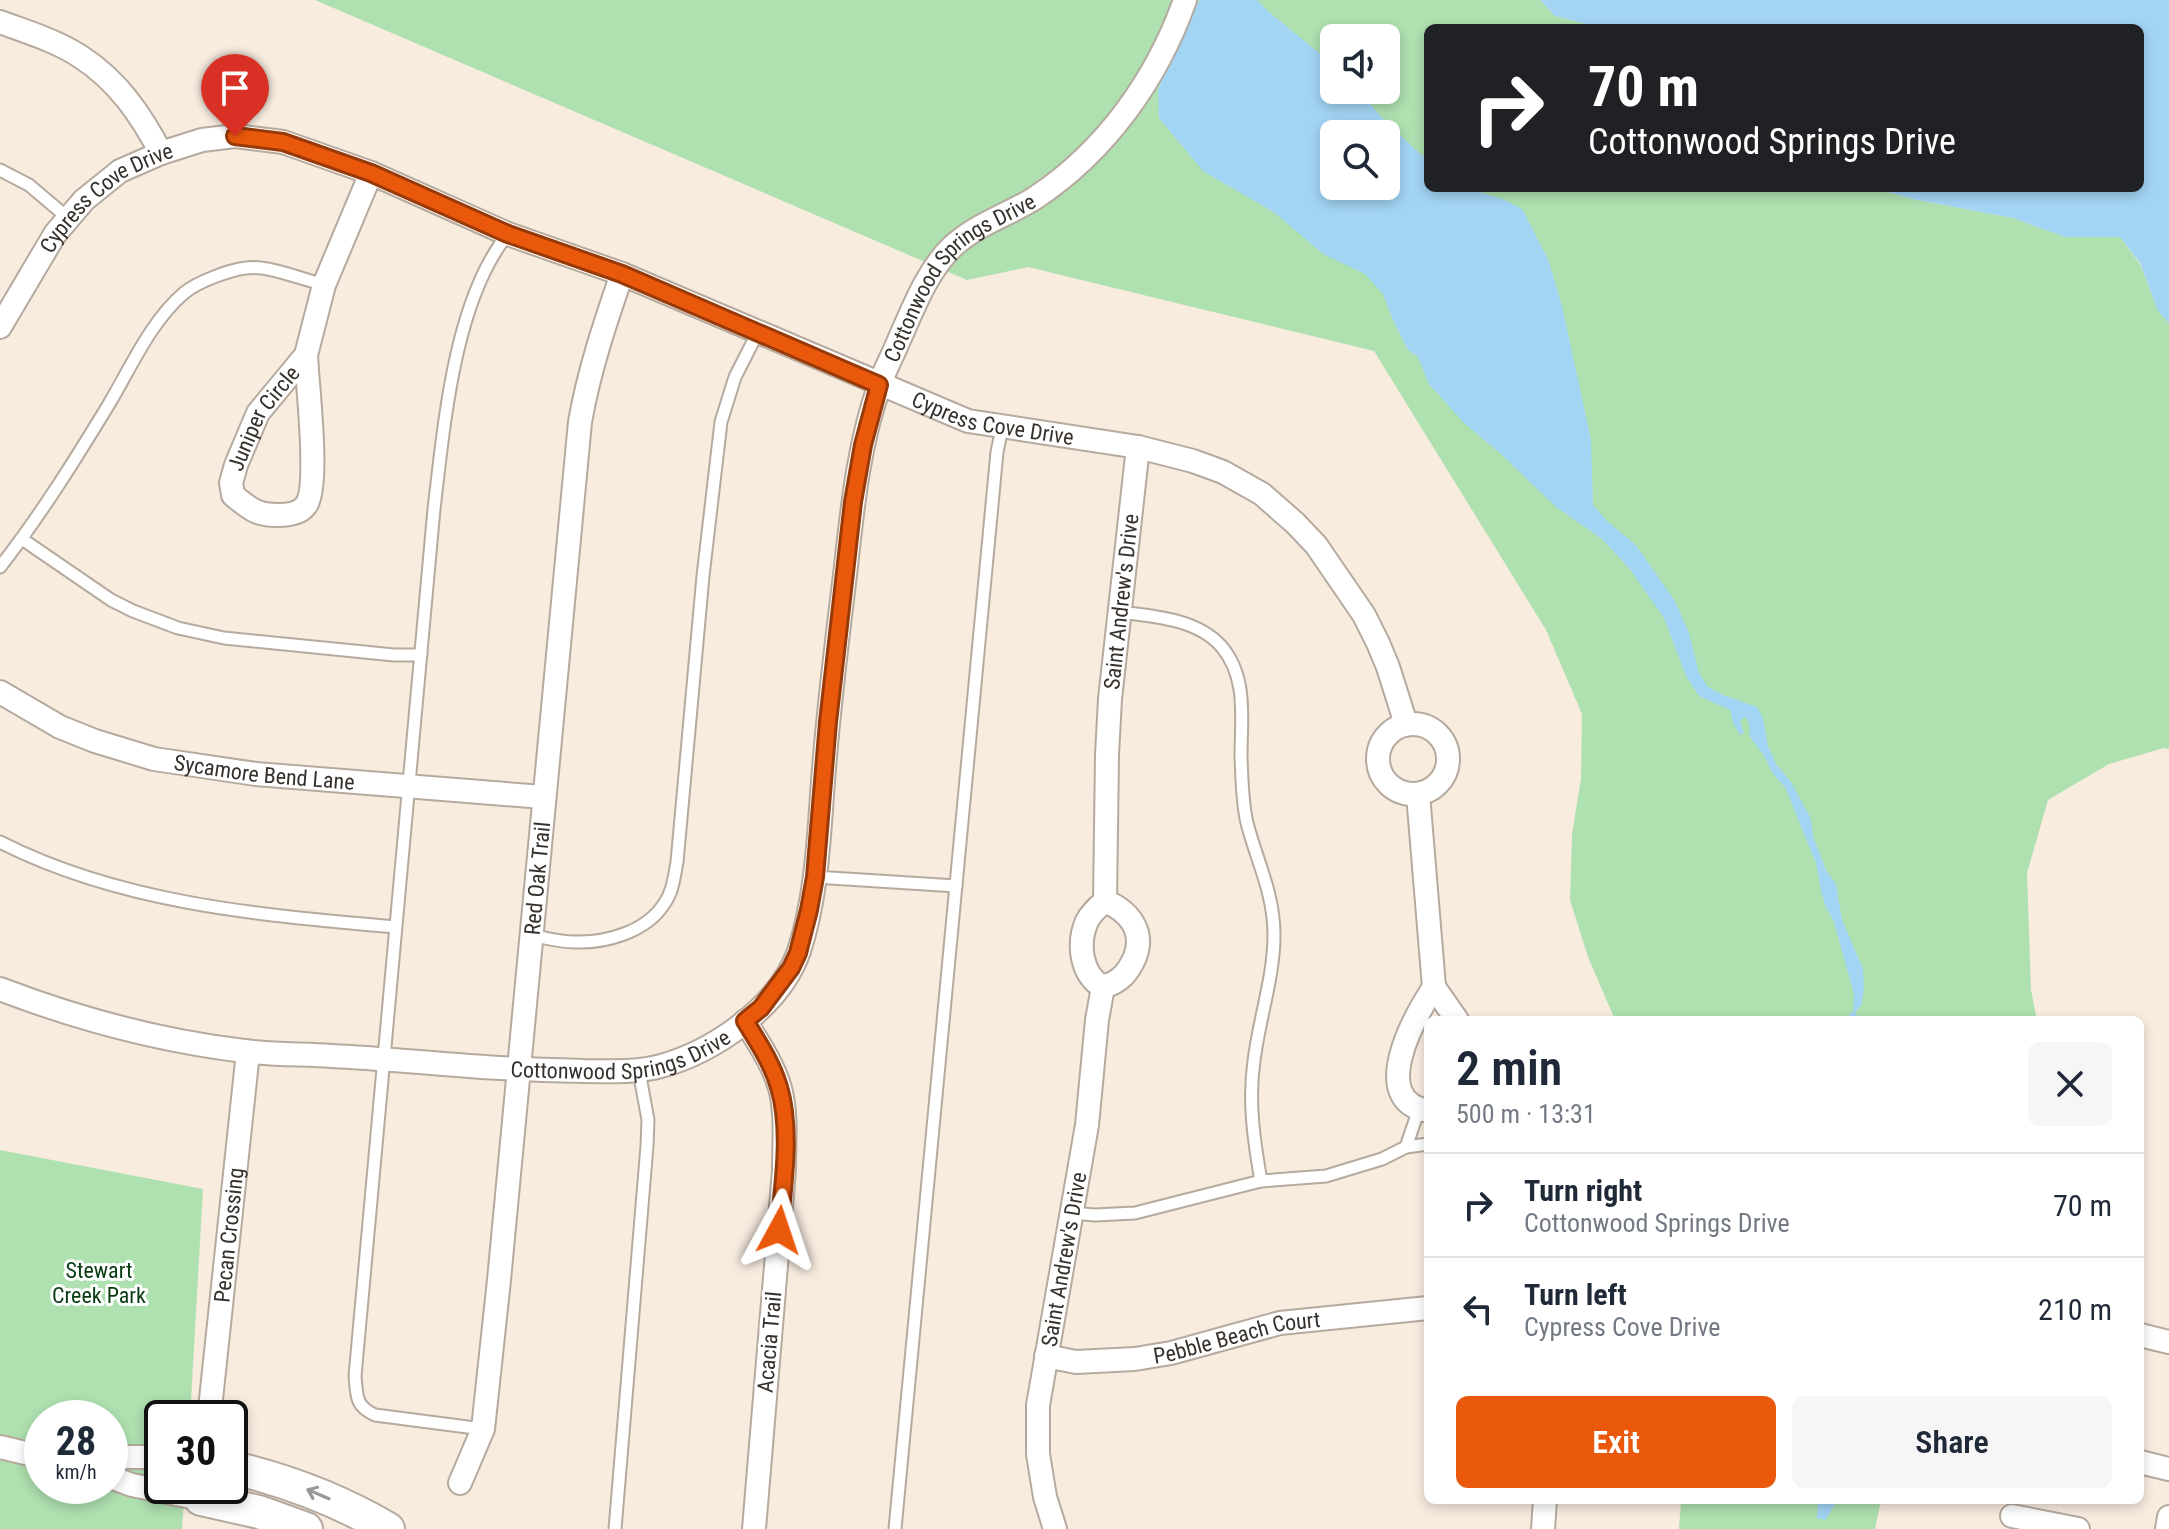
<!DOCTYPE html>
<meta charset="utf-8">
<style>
:root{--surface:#fff;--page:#f6f6f7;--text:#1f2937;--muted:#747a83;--line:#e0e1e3;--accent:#ea580c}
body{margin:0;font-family:"Roboto Condensed",sans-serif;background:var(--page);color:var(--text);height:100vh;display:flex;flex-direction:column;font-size:30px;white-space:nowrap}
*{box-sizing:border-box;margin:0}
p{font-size:26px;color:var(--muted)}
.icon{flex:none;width:44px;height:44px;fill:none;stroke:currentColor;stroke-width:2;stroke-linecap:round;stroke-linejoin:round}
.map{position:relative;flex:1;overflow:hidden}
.sheet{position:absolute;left:1424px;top:1016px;width:720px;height:488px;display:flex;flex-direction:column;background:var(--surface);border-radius:12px;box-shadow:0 4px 12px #0003}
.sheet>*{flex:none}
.guide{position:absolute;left:1424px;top:24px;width:720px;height:168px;border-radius:12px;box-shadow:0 4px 12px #0003;background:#202124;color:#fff;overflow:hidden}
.controls{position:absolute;left:1320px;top:24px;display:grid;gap:16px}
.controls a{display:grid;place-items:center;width:80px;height:80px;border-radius:12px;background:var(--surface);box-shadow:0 4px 12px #0003;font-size:40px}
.speed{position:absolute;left:24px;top:1400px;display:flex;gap:16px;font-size:40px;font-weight:700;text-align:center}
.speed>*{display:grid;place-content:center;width:104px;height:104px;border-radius:50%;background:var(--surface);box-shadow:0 4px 12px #0003;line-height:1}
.speed small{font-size:20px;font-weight:400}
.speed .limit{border:4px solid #111;border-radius:12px;background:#fff;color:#111}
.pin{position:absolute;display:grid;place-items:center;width:68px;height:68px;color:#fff;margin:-82px -34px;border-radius:50% 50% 50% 0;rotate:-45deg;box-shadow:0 0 8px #0007}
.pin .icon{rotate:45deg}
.me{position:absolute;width:88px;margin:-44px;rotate:5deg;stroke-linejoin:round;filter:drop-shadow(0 0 6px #0008)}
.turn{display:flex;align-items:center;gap:28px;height:168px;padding:0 32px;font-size:36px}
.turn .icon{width:104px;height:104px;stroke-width:2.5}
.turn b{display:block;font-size:56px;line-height:68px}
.round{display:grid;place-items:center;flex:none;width:84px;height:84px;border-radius:12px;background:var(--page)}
.summary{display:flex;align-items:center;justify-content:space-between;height:136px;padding:0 32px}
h1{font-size:48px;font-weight:600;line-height:60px}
.action{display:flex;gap:16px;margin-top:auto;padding:16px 32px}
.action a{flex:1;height:92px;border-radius:12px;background:var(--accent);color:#fff;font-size:32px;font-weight:600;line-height:92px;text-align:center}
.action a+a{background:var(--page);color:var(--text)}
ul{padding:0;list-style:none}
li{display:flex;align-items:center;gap:24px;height:104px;padding:0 32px;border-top:2px solid var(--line)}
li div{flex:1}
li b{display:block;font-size:30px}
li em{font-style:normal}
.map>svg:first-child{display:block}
</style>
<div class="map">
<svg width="2169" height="1529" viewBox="0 0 2169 1529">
<rect width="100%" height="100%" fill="#f8ecdf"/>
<g fill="#aee0b0" fill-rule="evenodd">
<path d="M315,0H1540L1555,16L1583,23L1590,28H1428V188H1874L1912,199L2013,218L2065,237H2120L2140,264L2158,310L2169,323V749L2164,748L2109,764L2048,800L2027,873L2031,990L2037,1020H1615L1588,957L1570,900L1572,835L1581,778L1582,714L1546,630L1374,351L1028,267L967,280ZM1334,38H1386V90H1334ZM1334,134H1386V186H1334Z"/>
<path d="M0,1150L203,1189L190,1418H162V1486H185L182,1529H0ZM42,1418H110V1486H42Z"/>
<polygon points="1681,1500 1881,1500 1875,1529 1679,1529"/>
</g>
<g fill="#a2d4f4" fill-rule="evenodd">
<path d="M1200,0H1257L1270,13L1334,65V90H1358L1386,122L1428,161V188H1468L1505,200L1522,209L1548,259L1562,306L1591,440L1593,505L1607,521L1635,544L1675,601L1689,633L1699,673L1708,687L1723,695L1757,707L1763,718L1768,746L1776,764L1791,782L1811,819L1813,836L1826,870L1836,884L1842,920L1863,969L1864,986L1862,1004L1853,1015L1854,994L1834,922L1825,905L1821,891L1816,863L1785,787L1773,774L1763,754L1750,737L1749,724L1745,716L1740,721L1744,733L1740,735L1733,723L1730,710L1699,696L1686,676L1664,618L1629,568L1602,539L1556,507L1501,454L1464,423L1429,384L1418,357L1408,350L1392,318L1383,294L1365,274L1323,254L1275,213L1203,171L1159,118L1158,91L1165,69L1192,10ZM1334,134H1386V186H1334Z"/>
<polygon points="1540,0 2169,0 2169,323 2158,311 2140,263 2120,237 2065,237 2013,218 1912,199 1874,188 2140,188 2140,28 1590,28 1583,23 1555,16"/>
<polygon points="1818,1500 1838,1500 1825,1520 1817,1518"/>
</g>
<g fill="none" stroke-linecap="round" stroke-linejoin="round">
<polyline stroke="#a2d4f4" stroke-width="6" points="1853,1015 1855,1020"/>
<defs>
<g id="lane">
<polyline points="0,170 29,185 68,218"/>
<polyline points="22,539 111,600 133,611 178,628 224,638 394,655 421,655"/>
<path d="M0,567C40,516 75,460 109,404C131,367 151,321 184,293C197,282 229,270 246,268C268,265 302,279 324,285"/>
<path d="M1120,612C1153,616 1197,619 1221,646C1248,677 1241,719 1241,757C1242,778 1242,802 1247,823C1257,862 1274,893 1274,935C1274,977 1259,1019 1254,1061C1248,1101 1254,1141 1261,1181"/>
<path d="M0,842C122,904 261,915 395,927"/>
<polyline points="815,877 956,886"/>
<path d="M531,935C545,938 560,942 575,942C606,943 646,932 664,904C673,892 674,877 677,862L703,576L721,422L735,377L758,332"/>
<polyline points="1406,1147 1419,1109"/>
<polyline points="1072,1213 1095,1215 1135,1213 1261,1181 1326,1176 1382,1159 1406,1147 1428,1144"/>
<path d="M483,1429L375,1415C355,1406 357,1396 355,1376L434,509C444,426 454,300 508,234"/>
<polyline points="615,1529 647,1146 648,1120 639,1071"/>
<polyline points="895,1529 997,452 1002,428"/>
</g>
<g id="street">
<path d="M0,22C27,32 57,41 81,57C118,81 141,115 161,153"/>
<path id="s1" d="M0,327L55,234L84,200L120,171L161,153L202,140L235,136L283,142L371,173L508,234L622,274L968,421L1138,447L1193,461L1223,472L1262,494L1295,523L1316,545L1364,615L1378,643L1388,667L1406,724"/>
<path id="s2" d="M306,355C307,383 320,486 306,505C300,514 288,515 278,515C256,515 250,509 233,495L231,483L236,465L258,413L306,355L324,285L371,173"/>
<path id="s3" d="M0,692L60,727L95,741L154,759L256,774L543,797"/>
<circle cx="1413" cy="759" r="35"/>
<polyline points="1418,794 1434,987 1457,1020"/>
<path id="s4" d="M1105,901C1129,911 1145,931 1135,957C1128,973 1120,982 1103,987C1081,975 1077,944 1087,921C1091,913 1098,907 1105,901L1107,755L1110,699L1138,447"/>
<path id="s5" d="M0,989C78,1019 161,1041 244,1051C273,1055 303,1054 332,1056C374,1058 416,1062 458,1065C500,1069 542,1070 584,1071C610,1071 636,1073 661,1066C715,1051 780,1006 799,951C818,893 819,829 824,769C829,704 837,640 845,575C852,512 858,445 880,384C885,369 893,355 899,340C913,309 927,271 952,247C975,225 1008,215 1035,198C1106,151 1157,79 1185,0"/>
<path d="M745,1021C758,1042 773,1064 780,1088C787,1115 784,1143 784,1170L754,1529"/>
<path d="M1428,1111C1367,1100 1415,1016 1434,987"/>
<polyline points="2140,1335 2169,1342"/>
<path id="s6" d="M1046,1356L1076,1362L1135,1359L1171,1353L1280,1323L1428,1308"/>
<path id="s7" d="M209,1418L248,1052"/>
<polyline points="0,1447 42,1457"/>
<polyline points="110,1457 162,1457"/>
<polyline points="2140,1462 2169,1469"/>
<polyline points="110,1477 132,1485 201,1499 202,1487"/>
<path id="s8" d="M460,1483L483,1429L499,1280L580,422C589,371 605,323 622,274"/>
<polyline points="2012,1516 2078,1529"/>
<path id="s9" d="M1055,1529L1045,1497L1038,1454V1405L1087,1125L1097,1020L1103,987"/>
<polyline points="1543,1529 1545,1500"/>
<polyline points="2167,1529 2169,1517"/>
</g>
<g id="secondary">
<path d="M230,1467C286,1480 339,1500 388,1529"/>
<polyline points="201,1499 259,1512 306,1529"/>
</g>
</defs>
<use href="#lane" stroke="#b6aa9e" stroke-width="15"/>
<use href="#street" stroke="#b6aa9e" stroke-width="26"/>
<use href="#secondary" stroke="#b6aa9e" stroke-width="36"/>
<use href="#lane" stroke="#fff" stroke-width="11"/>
<use href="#street" stroke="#fff" stroke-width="22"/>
<use href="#secondary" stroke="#fff" stroke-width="32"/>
</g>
<defs><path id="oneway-shaft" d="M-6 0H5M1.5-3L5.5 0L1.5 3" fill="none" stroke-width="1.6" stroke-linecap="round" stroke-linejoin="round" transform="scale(2)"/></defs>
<use stroke="#9a9896" href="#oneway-shaft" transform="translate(318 1494) rotate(-157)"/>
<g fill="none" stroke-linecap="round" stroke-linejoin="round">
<defs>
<path id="route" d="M235,136L283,142L371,173L508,234L622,274L879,385L863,445L853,502L828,722L815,877L809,910L798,953L791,968L761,1008L745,1021C758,1042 772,1063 779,1087C792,1130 783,1186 779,1230"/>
</defs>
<use href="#route" stroke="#983908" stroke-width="20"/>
<use href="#route" stroke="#ea580c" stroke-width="14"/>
</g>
<g text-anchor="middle" stroke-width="6" stroke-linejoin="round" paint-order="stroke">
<g font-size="22" fill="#36312c" stroke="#fff">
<text dy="8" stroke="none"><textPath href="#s1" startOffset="172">Cypress Cove Drive</textPath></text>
<text dy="8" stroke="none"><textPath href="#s5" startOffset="1568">Cottonwood Springs Drive</textPath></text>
<text dy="8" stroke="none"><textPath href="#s1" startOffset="1132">Cypress Cove Drive</textPath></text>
<text dy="8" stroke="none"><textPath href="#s2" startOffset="318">Juniper Circle</textPath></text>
<text dy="8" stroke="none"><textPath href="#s4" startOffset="518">Saint Andrew's Drive</textPath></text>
<text dy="8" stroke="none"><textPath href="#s3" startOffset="280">Sycamore Bend Lane</textPath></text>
<text dy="8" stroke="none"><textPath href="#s8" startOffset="612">Red Oak Trail</textPath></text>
<text dy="8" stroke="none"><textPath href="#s5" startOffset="632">Cottonwood Springs Drive</textPath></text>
<text dy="8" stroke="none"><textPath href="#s7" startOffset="184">Pecan Crossing</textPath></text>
<text dy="8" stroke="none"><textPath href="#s9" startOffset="274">Saint Andrew's Drive</textPath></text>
<text dy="8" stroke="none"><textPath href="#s6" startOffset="194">Pebble Beach Court</textPath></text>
<text transform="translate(769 1342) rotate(-85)" y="8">Acacia Trail</text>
</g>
<g font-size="22" fill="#073a10" stroke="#fff">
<text x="99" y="1278">Stewart<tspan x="99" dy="25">Creek Park</tspan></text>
</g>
</g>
</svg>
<div class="controls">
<a><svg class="icon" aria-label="sound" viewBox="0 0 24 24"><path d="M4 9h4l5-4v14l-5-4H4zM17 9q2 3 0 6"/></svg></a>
<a><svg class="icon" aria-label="search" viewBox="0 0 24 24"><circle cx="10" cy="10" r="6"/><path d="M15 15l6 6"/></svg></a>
</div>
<div class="speed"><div>28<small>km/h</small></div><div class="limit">30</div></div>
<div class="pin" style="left:235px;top:136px;background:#d93025"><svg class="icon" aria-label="arrive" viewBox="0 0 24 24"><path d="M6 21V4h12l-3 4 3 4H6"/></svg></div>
<svg class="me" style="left:779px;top:1230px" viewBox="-20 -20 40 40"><path d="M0-17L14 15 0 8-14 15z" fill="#ea580c" stroke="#fff" stroke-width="4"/></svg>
<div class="guide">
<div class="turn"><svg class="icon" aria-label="right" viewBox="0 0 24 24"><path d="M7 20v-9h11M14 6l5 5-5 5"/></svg><div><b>70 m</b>Cottonwood Springs Drive</div></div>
</div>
<section class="sheet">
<div class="summary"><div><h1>2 min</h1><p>500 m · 13:31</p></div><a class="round"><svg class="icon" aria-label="close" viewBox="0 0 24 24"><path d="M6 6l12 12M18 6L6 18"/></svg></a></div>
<ul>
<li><svg class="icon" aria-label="right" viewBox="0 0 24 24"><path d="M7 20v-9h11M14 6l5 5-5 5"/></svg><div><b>Turn right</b><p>Cottonwood Springs Drive</p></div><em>70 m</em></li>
<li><svg class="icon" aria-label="left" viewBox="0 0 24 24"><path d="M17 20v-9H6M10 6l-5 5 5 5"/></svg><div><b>Turn left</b><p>Cypress Cove Drive</p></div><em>210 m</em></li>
</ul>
<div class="action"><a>Exit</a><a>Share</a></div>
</section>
</div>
